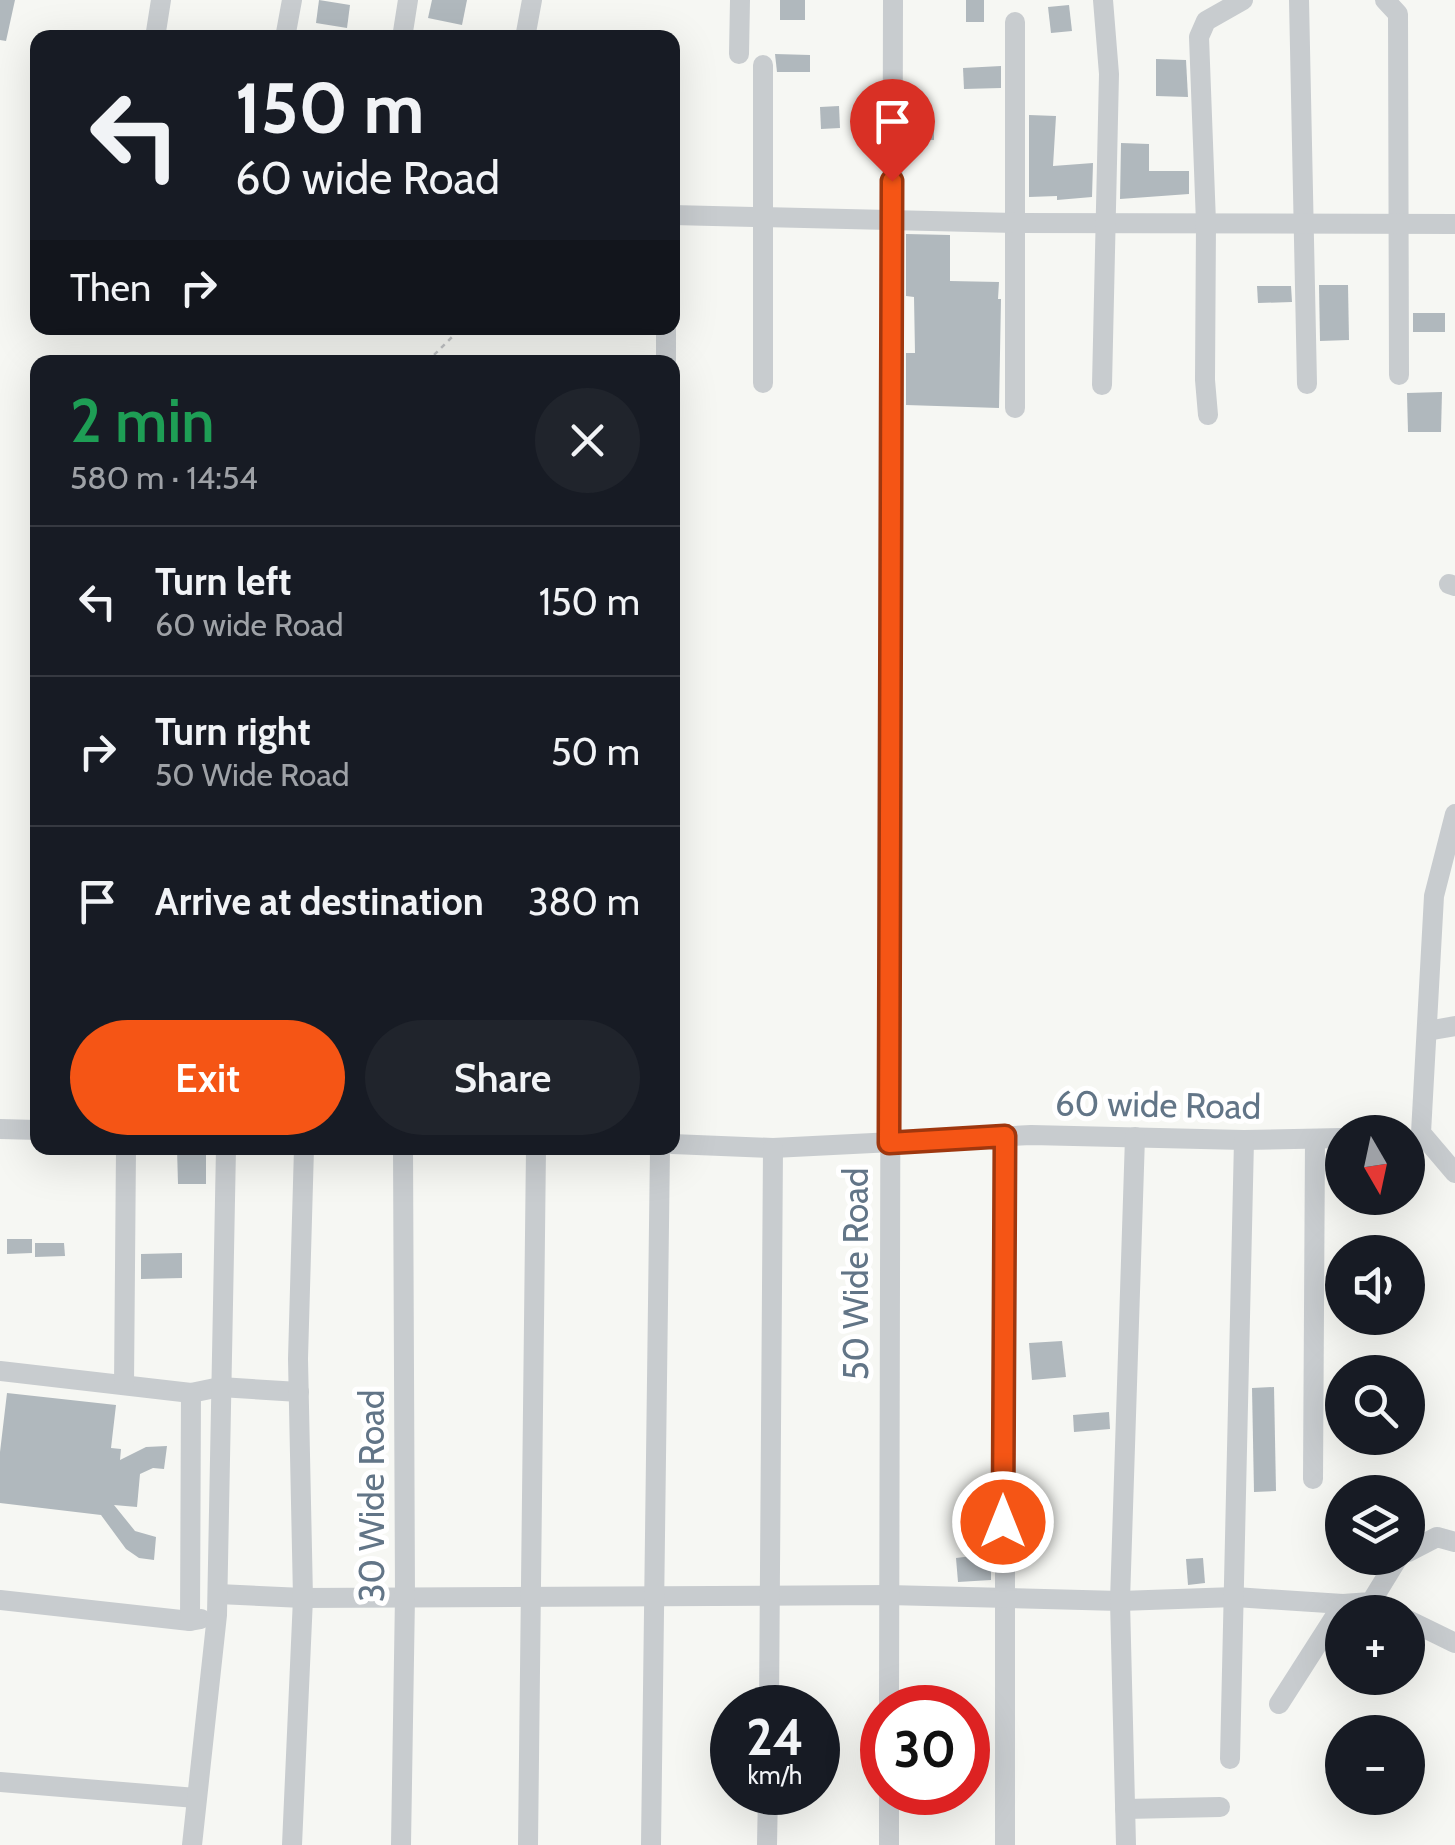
<!DOCTYPE html>
<meta charset="utf-8">
<style>
:root{--surface:#171b24;--page:#20242c;--text:#f1f3f6;--muted:#9ea1a6;--line:#363941;--accent:#f55515}
body{margin:0;font-family:Cabin,sans-serif;background:var(--page);color:var(--text);height:100vh;display:flex;flex-direction:column;font-size:38px;white-space:nowrap}
*{box-sizing:border-box;margin:0}
p{font-size:32px;color:var(--muted)}
.icon{flex:none;width:55px;height:55px;fill:none;stroke:currentColor;stroke-width:2;stroke-linecap:round;stroke-linejoin:round}
.map{position:relative;flex:1;overflow:hidden}
.panel{position:absolute;left:30px;top:355px;width:650px;height:800px;display:flex;flex-direction:column;background:var(--surface);border-radius:20px;box-shadow:0 10px 40px #0002}
.panel>*{flex:none}
.top-card{position:absolute;left:30px;top:30px;width:650px;height:305px;border-radius:20px;box-shadow:0 10px 40px #0002;background:#171b24;color:var(--text);overflow:hidden}
.needle{width:65px;rotate:171deg}
.controls{position:absolute;left:1325px;top:1115px;display:grid;gap:20px}
.controls a{display:grid;place-items:center;width:100px;height:100px;border-radius:50%;background:var(--surface);box-shadow:0 10px 40px #0002;font-size:50px}
.speed{position:absolute;left:710px;top:1685px;display:flex;gap:20px;font-size:50px;font-weight:700;text-align:center}
.speed>*{display:grid;place-content:center;width:130px;height:130px;border-radius:50%;background:var(--surface);box-shadow:0 10px 40px #0002;line-height:1}
.speed small{font-size:25px;font-weight:400}
.speed .limit{border:15px solid #d22;background:#fff;color:#111}
.pin{position:absolute;display:grid;place-items:center;width:85px;height:85px;color:#fff;margin:-102px -42px;border-radius:50% 50% 50% 0;rotate:-45deg;box-shadow:0 0 10px #0007}
.pin .icon{rotate:45deg}
.me{position:absolute;width:110px;margin:-55px;rotate:0deg;stroke-linejoin:round;filter:drop-shadow(0 0 8px #0008)}
.turn{display:flex;align-items:center;gap:35px;height:210px;padding:0 40px;font-size:45px}
.turn .icon{width:130px;height:130px;stroke-width:2.5}
.turn b{display:block;font-size:70px;line-height:85px}
.then{display:flex;align-items:center;height:95px;padding:0 40px;background:#0003;gap:20px;font-size:38px}
.round{display:grid;place-items:center;flex:none;width:105px;height:105px;border-radius:52px;background:var(--page)}
.overview{display:flex;align-items:center;justify-content:space-between;height:170px;padding:0 40px}
h1{font-size:60px;font-weight:600;line-height:75px;color:#1e9e55}
.cta{display:flex;gap:20px;margin-top:auto;padding:20px 40px}
.cta a{flex:1;height:115px;border-radius:60px;background:var(--accent);color:#fff;font-size:40px;font-weight:600;line-height:115px;text-align:center}
.cta a+a{background:var(--page);color:var(--text)}
ul{padding:0;list-style:none}
li{display:flex;align-items:center;gap:30px;height:150px;padding:0 40px;border-top:2px solid var(--line)}
li div{flex:1}
li b{display:block;font-size:38px}
li em{font-style:normal}
.map>svg:first-child{display:block}
</style>
<div class="map">
<svg width="1455" height="1845" viewBox="0 0 1455 1845">
<rect width="100%" height="100%" fill="#f6f7f3"/>
<g fill="#b0b8bd">
<polygon points="0,0 15,0 6,41 0,40"/>
<polygon points="319,0 350,5 347,28 316,23"/>
<polygon points="432,0 467,0 462,25 428,18"/>
<rect x="780" y="0" width="25" height="20"/>
<rect x="966" y="0" width="18" height="22"/>
<polygon points="1069,5 1072,31 1051,33 1048,7"/>
<polygon points="775,54 810,55 810,72 777,72"/>
<polygon points="1156,59 1186,60 1188,97 1156,96"/>
<polygon points="1001,66 1001,88 964,89 963,68"/>
<polygon points="839,106 840,128 821,129 820,107"/>
<polygon points="1029,115 1056,116 1053,166 1093,163 1092,197 1057,200 1057,196 1029,197"/>
<rect x="915" y="120" width="19" height="20"/>
<polygon points="1121,143 1149,144 1149,171 1189,171 1189,194 1120,199"/>
<polygon points="906,234 950,235 950,281 999,282 998,299 1001,299 999,408 906,405 906,353 915,353 914,297 906,296"/>
<polygon points="1319,285 1348,285 1349,340 1320,341"/>
<polygon points="1257,286 1291,286 1292,302 1258,303"/>
<rect x="1413" y="313" width="32" height="19"/>
<polygon points="1442,392 1441,432 1408,432 1407,393"/>
<polygon points="177,1148 206,1148 206,1184 178,1184"/>
<polygon points="7,1239 32,1239 32,1253 7,1254"/>
<polygon points="35,1243 64,1243 65,1256 35,1257"/>
<polygon points="182,1253 182,1278 141,1279 141,1254"/>
<polygon points="1062,1341 1066,1377 1032,1380 1029,1343"/>
<polygon points="1274,1387 1276,1491 1254,1492 1252,1388"/>
<polygon points="7,1393 116,1405 111,1448 121,1449 120,1460 146,1447 167,1446 164,1469 153,1468 140,1474 137,1507 114,1505 135,1531 156,1537 154,1560 139,1558 126,1549 101,1515 0,1503 0,1452"/>
<polygon points="1109,1412 1110,1429 1074,1432 1073,1415"/>
<polygon points="972,1556 991,1556 991,1580 958,1582 956,1558"/>
<polygon points="1203,1558 1205,1583 1188,1585 1186,1559"/>
</g>
<g fill="none" stroke-linecap="round" stroke-linejoin="round">
<polyline stroke="#c1c3c5" stroke-width="2.5" stroke-dasharray="5 5" stroke-linecap="butt" points="427,362 461,328"/>
<g stroke="#c8cccf" stroke-width="20">
<polyline points="1299,0 1307,384"/>
<polyline points="1385,0 1398,14 1399,375"/>
<polyline points="1015,22 1015,408"/>
<polyline points="155,38 161,0"/>
<polyline points="285,38 292,0"/>
<polyline points="402,38 408,0"/>
<polyline points="525,38 532,0"/>
<polyline points="739,54 740,0"/>
<polyline points="672,215 1015,223 1455,224"/>
<polyline points="666,328 666,362"/>
<polyline points="763,383 763,65"/>
<polyline points="1102,385 1109,74 1103,0"/>
<polyline points="1208,415 1205,380 1206,223 1199,37 1206,21 1243,0"/>
<polyline points="1449,584 1455,586"/>
<polyline points="1455,814 1434,896 1421,1133 1455,1173"/>
<polyline points="1427,1031 1455,1026"/>
<polyline points="0,1129 38,1130"/>
<polyline points="1005,1137 1005,1845"/>
<polyline points="672,1144 773,1148 1031,1135 1244,1140 1342,1138"/>
<polyline points="0,1371 191,1393 220,1387 299,1392"/>
<polyline points="124,1385 126,1148"/>
<polyline points="1313,1479 1315,1140"/>
<polyline points="1408,1552 1437,1537 1455,1542"/>
<polyline points="218,1594 303,1598 888,1595 1120,1601 1235,1597 1343,1604 1371,1602 1398,1558"/>
<polyline points="0,1600 190,1621 201,1619"/>
<polyline points="1408,1620 1455,1643"/>
<polyline points="190,1621 191,1393"/>
<polyline points="1279,1704 1343,1604"/>
<polyline points="769,1708 773,1148"/>
<polyline points="889,1708 893,0"/>
<polyline points="1230,1759 1244,1140"/>
<polyline points="0,1782 196,1798"/>
<polyline points="889,1792 889,1845"/>
<polyline points="1125,1809 1220,1807"/>
<polyline points="192,1845 217,1615 226,1148"/>
<polyline points="292,1845 303,1598 298,1359 304,1148"/>
<polyline points="401,1845 405,1596 403,1148"/>
<polyline points="528,1845 536,1148"/>
<polyline points="651,1845 660,1148"/>
<polyline points="767,1845 768,1792"/>
<polyline points="1126,1845 1120,1601 1135,1137"/>
</g>
</g>
<g fill="none" stroke-linecap="round" stroke-linejoin="round">
<defs>
<polyline id="route" points="892,181 889,1143 1005,1136 1003,1522"/>
</defs>
<use href="#route" stroke="#9f370e" stroke-width="25"/>
<use href="#route" stroke="#f55515" stroke-width="18"/>
</g>
<g text-anchor="middle" stroke-width="10" stroke-linejoin="round" paint-order="stroke">
<g font-size="35" fill="#627587" stroke="#fff">
<text transform="translate(1158 1105) rotate(1)" y="12">60 wide Road</text>
<text transform="translate(856 1274) rotate(-90)" y="12">50 Wide Road</text>
<text transform="translate(372 1496) rotate(-90)" y="12">30 Wide Road</text>
</g>
</g>
</svg>
<div class="controls">
<a><svg class="needle" viewBox="-14 -14 28 28"><path d="M0-13l5 13h-10z" fill="#e53935"/><path d="M0 13l5-13h-10z" fill="#9ea1a6"/></svg></a>
<a><svg class="icon" aria-label="sound" viewBox="0 0 24 24"><path d="M4 9h4l5-4v14l-5-4H4zM17 9q2 3 0 6"/></svg></a>
<a><svg class="icon" aria-label="search" viewBox="0 0 24 24"><circle cx="10" cy="10" r="6"/><path d="M15 15l6 6"/></svg></a>
<a><svg class="icon" aria-label="layers" viewBox="0 0 24 24"><path d="M12 4l9 5-9 5-9-5zM3 14l9 5 9-5"/></svg></a>
<a>+</a>
<a>−</a>
</div>
<div class="speed"><div>24<small>km/h</small></div><div class="limit">30</div></div>
<div class="pin" style="left:892px;top:181px;background:#d93025"><svg class="icon" aria-label="arrive" viewBox="0 0 24 24"><path d="M6 21V4h12l-3 4 3 4H6"/></svg></div>
<svg class="me" style="left:1003px;top:1522px" viewBox="-20 -20 40 40"><circle r="17" fill="#f55515" stroke="#fff" stroke-width="3"/><path d="M0-11L8 9 0 5-8 9z" fill="#fff"/></svg>
<div class="top-card">
<div class="turn"><svg class="icon" aria-label="left" viewBox="0 0 24 24"><path d="M17 20v-9H6M10 6l-5 5 5 5"/></svg><div><b>150 m</b>60 wide Road</div></div>
<div class="then">Then<svg class="icon" aria-label="right" viewBox="0 0 24 24"><path d="M7 20v-9h11M14 6l5 5-5 5"/></svg></div>
</div>
<section class="panel">
<div class="overview"><div><h1>2 min</h1><p>580 m · 14:54</p></div><a class="round"><svg class="icon" aria-label="close" viewBox="0 0 24 24"><path d="M6 6l12 12M18 6L6 18"/></svg></a></div>
<ul>
<li><svg class="icon" aria-label="left" viewBox="0 0 24 24"><path d="M17 20v-9H6M10 6l-5 5 5 5"/></svg><div><b>Turn left</b><p>60 wide Road</p></div><em>150 m</em></li>
<li><svg class="icon" aria-label="right" viewBox="0 0 24 24"><path d="M7 20v-9h11M14 6l5 5-5 5"/></svg><div><b>Turn right</b><p>50 Wide Road</p></div><em>50 m</em></li>
<li><svg class="icon" aria-label="arrive" viewBox="0 0 24 24"><path d="M6 21V4h12l-3 4 3 4H6"/></svg><div><b>Arrive at destination</b></div><em>380 m</em></li>
</ul>
<div class="cta"><a>Exit</a><a>Share</a></div>
</section>
</div>
